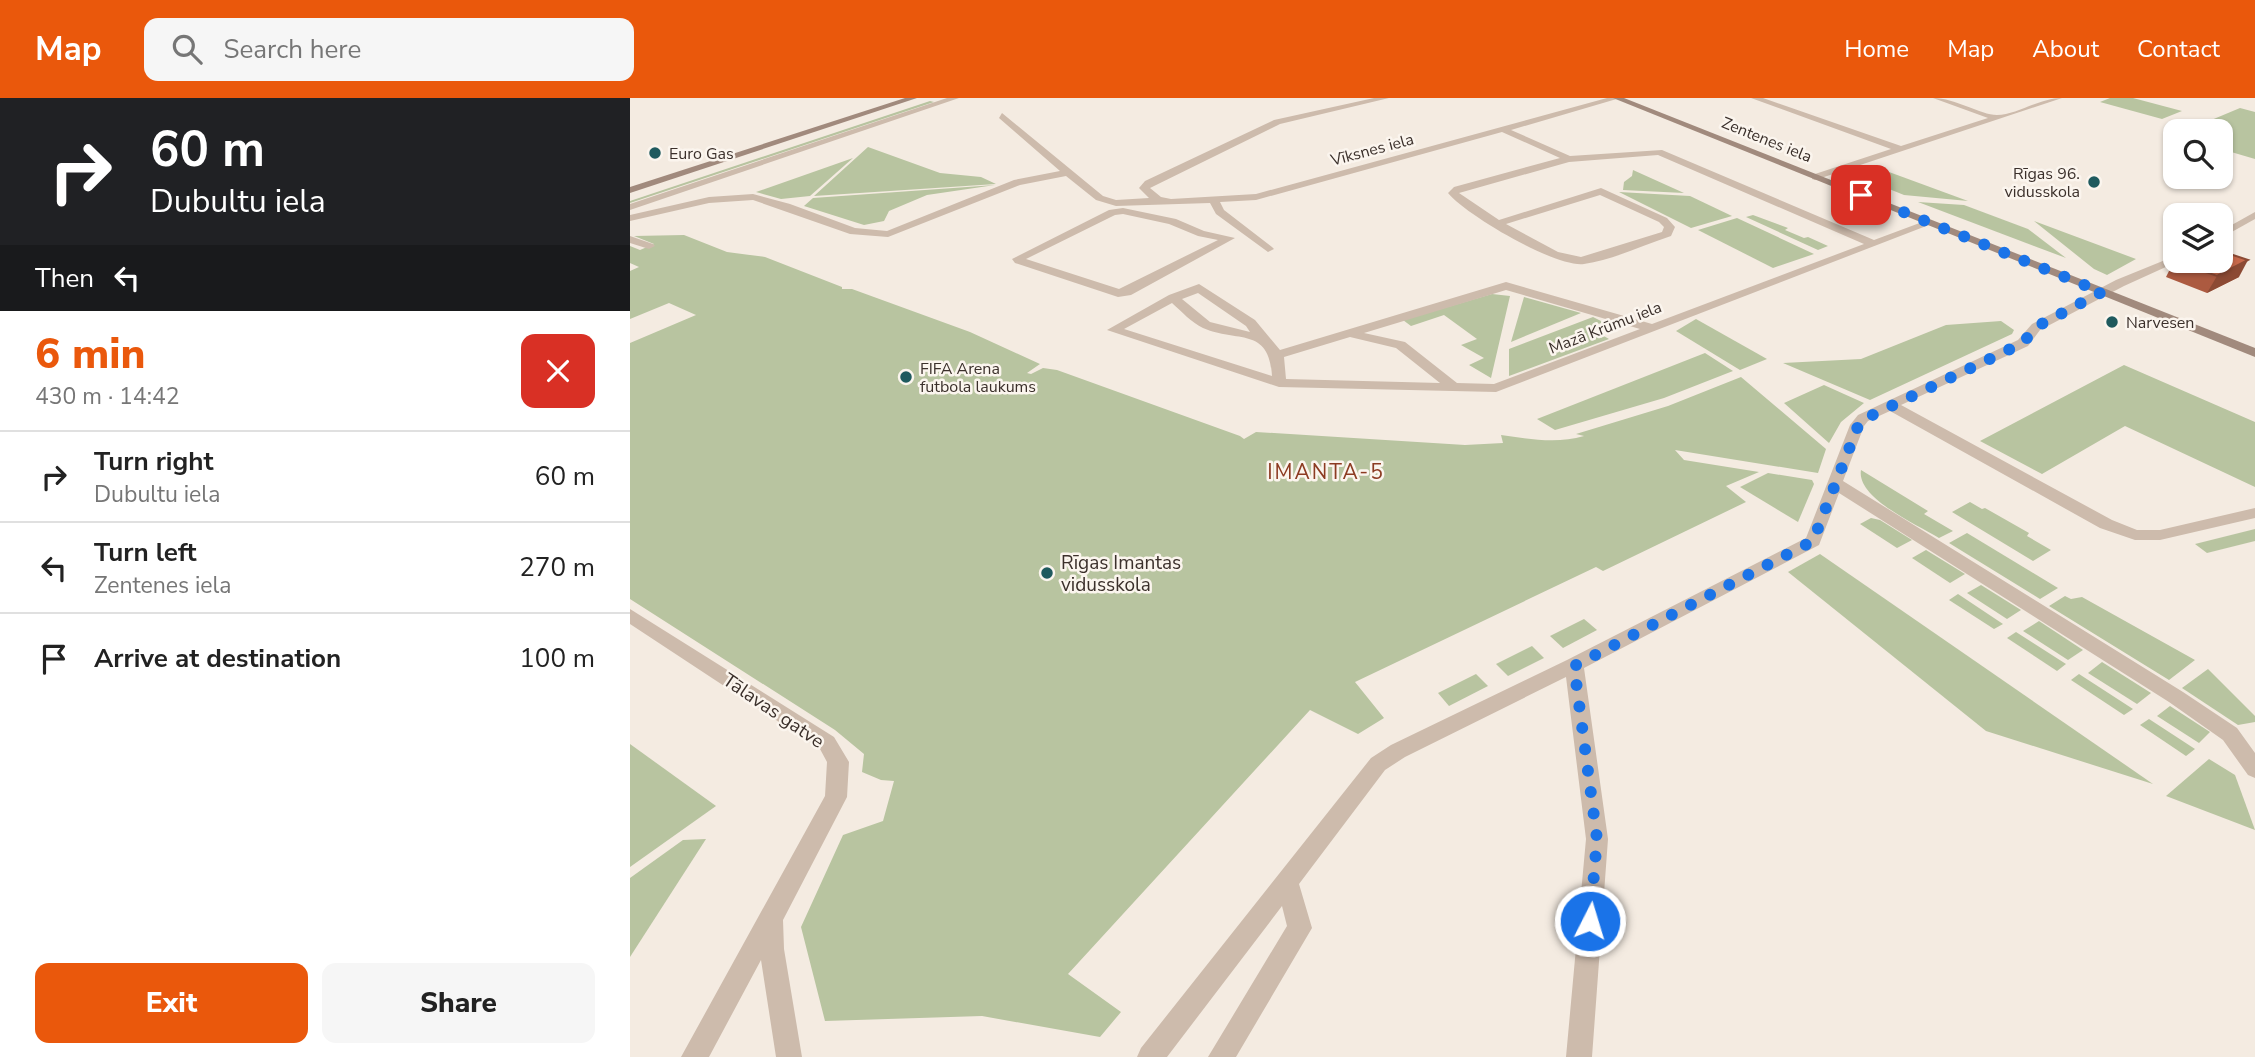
<!DOCTYPE html>
<meta charset="utf-8">
<style>
:root{--surface:#fff;--page:#f6f6f6;--text:#222;--muted:#767676;--line:#e0e0e0;--accent:#ea580c}
body{margin:0;font-family:"Nunito Sans",sans-serif;background:var(--page);color:var(--text);height:100vh;display:flex;flex-direction:column;font-size:26px;white-space:nowrap}
*{box-sizing:border-box;margin:0}
p{font-size:23px;color:var(--muted)}
.icon{flex:none;width:38px;height:38px;fill:none;stroke:currentColor;stroke-width:2;stroke-linecap:round;stroke-linejoin:round}
.map{position:relative;flex:1;overflow:hidden}
.panel{display:flex;flex-direction:column;background:var(--surface);width:630px}
.panel>*{flex:none}
.guide{background:#202124;color:#fff;overflow:hidden}
.tools{position:absolute;left:1533px;top:21px;display:grid;gap:14px}
.tools a{display:grid;place-items:center;width:70px;height:70px;border-radius:14px;background:var(--surface);box-shadow:0 2px 5px #0004;font-size:35px}
.pin{position:absolute;display:grid;place-items:center;width:60px;height:60px;color:#fff;margin:-30px;border-radius:14px;box-shadow:0 4px 10px #0006}
.me{position:absolute;width:77px;margin:-38px;rotate:5deg;stroke-linejoin:round;filter:drop-shadow(0 0 5px #0008)}
.turn{display:flex;align-items:center;gap:24px;height:147px;padding:0 35px;font-size:32px}
.turn .icon{width:91px;height:91px;stroke-width:2.5}
.turn b{display:block;font-size:49px;line-height:60px}
.then{display:flex;align-items:center;height:66px;padding:0 35px;background:#0003;gap:14px;font-size:26px}
.round{display:grid;place-items:center;flex:none;width:74px;height:74px;border-radius:14px;background:var(--page)}
.summary{display:flex;align-items:center;justify-content:space-between;height:119px;padding:0 35px}
h1{font-size:42px;font-weight:800;line-height:52px;color:var(--accent)}
.button{display:flex;gap:14px;margin-top:auto;padding:14px 35px}
.button a{flex:1;height:80px;border-radius:14px;background:var(--accent);color:#fff;font-size:28px;font-weight:800;line-height:80px;text-align:center}
.button a+a{background:var(--page);color:var(--text)}
ul{padding:0;list-style:none}
li{display:flex;align-items:center;gap:21px;height:91px;padding:0 35px;border-top:2px solid var(--line)}
li div{flex:1}
li b{display:block;font-size:26px}
li em{font-style:normal}
header{display:flex;align-items:center;gap:42px;box-sizing:border-box;height:98px;padding:0 35px;background:var(--accent);color:#fff}
header strong{font-size:33px}
nav{display:flex;gap:38px;margin-inline-start:auto;font-size:24px}
.search{width:490px;height:63px;background:var(--page);display:flex;align-items:center;gap:18px;box-sizing:border-box;padding:0 24px;border-radius:14px;color:var(--muted);font-size:26px}
main{display:flex;flex:1;min-height:0}
.map>svg:first-child{display:block}
</style>
<header>
<strong>Map</strong>
<div class="search"><svg class="icon" aria-label="search" viewBox="0 0 24 24"><circle cx="10" cy="10" r="6"/><path d="M15 15l6 6"/></svg>Search here</div>
<nav><a>Home</a><a>Map</a><a>About</a><a>Contact</a></nav>
</header>
<main>
<section class="panel">
<div class="guide">
<div class="turn"><svg class="icon" aria-label="right" viewBox="0 0 24 24"><path d="M7 20v-9h11M14 6l5 5-5 5"/></svg><div><b>60 m</b>Dubultu iela</div></div>
<div class="then">Then<svg class="icon" aria-label="left" viewBox="0 0 24 24"><path d="M17 20v-9H6M10 6l-5 5 5 5"/></svg></div>
</div>
<div class="summary"><div><h1>6 min</h1><p>430 m · 14:42</p></div><a class="round" style="background:#d93025;color:#fff"><svg class="icon" aria-label="close" viewBox="0 0 24 24"><path d="M6 6l12 12M18 6L6 18"/></svg></a></div>
<ul>
<li><svg class="icon" aria-label="right" viewBox="0 0 24 24"><path d="M7 20v-9h11M14 6l5 5-5 5"/></svg><div><b>Turn right</b><p>Dubultu iela</p></div><em>60 m</em></li>
<li><svg class="icon" aria-label="left" viewBox="0 0 24 24"><path d="M17 20v-9H6M10 6l-5 5 5 5"/></svg><div><b>Turn left</b><p>Zentenes iela</p></div><em>270 m</em></li>
<li><svg class="icon" aria-label="arrive" viewBox="0 0 24 24"><path d="M6 21V4h12l-3 4 3 4H6"/></svg><div><b>Arrive at destination</b></div><em>100 m</em></li>
</ul>
<div class="button"><a>Exit</a><a>Share</a></div>
</section>
<div class="map">
<svg width="1625" height="959" viewBox="0 0 1625 959">
<rect width="100%" height="100%" fill="#f4ebe1"/>
<g fill="#b8c4a0">
<polygon points="1480,0 1503,0 1552,13 1532,21 1470,4"/>
<polygon points="300,3 304,4 0,105 0,103"/>
<polygon points="1610,10 1625,14 1625,61 1591,51 1591,33 1555,33"/>
<polygon points="238,49 310,75 351,79 366,86 184,98"/>
<polygon points="223,60 180,98 151,101 126,94"/>
<polygon points="1240,67 1338,103 1274,97 1217,74"/>
<polygon points="1003,72 1054,95 993,92 994,84 1002,78"/>
<polygon points="365,87 297,97 259,113 254,123 234,127 174,108 183,100"/>
<polygon points="989,94 1060,98 1102,118 1061,130"/>
<polygon points="1288,104 1334,107 1398,131 1436,160"/>
<polygon points="1123,117 1158,130 1155,132 1174,140 1178,139 1198,148 1188,152 1116,119"/>
<polygon points="1107,120 1184,156 1143,170 1068,132"/>
<polygon points="1404,123 1506,161 1477,177 1464,171"/>
<path d="M54,137L97,154L135,159L212,189V191H222L340,234L410,266L397,275L401,276L413,270L427,272L610,338L614,341L626,334L835,347L873,345L871,337C899,341 927,346 954,338L946,336L1038,308L1111,279L1196,351L1188,375L1045,352L1054,362L1129,374L1096,388L1116,404L973,473L966,469L725,584L754,620L728,636L680,612L438,876L491,914L470,939L352,918L195,923L171,829L213,737L253,723L264,683L251,682L232,674L234,656L205,632L0,501V245L66,217L39,205L0,221V173L9,169L0,165V148L10,152L24,146L4,138Z"/>
<polygon points="862,196 880,198 861,280 839,267 854,260 831,247 847,241 814,217 781,228 773,222"/>
<polygon points="894,199 951,215 881,244"/>
<polygon points="963,219 973,224 960,230 979,241 879,278 879,251"/>
<polygon points="1066,221 1137,261 1110,272 1046,233"/>
<polygon points="1371,223 1384,232 1382,236 1240,302 1153,265 1231,261 1316,227"/>
<polygon points="1075,255 1103,273 1034,300 925,332 907,321"/>
<polygon points="1494,267 1625,324 1625,389 1495,328 1412,376 1350,343"/>
<polygon points="1194,287 1234,305 1211,324 1199,345 1154,305"/>
<path d="M1231,372L1298,413L1294,416L1323,433L1309,440C1288,427 1226,400 1231,372Z"/>
<polygon points="1138,375 1182,382 1184,386 1168,424 1110,389"/>
<polygon points="1340,404 1352,411 1355,410 1399,435 1397,438 1421,452 1403,463 1322,414"/>
<polygon points="1241,420 1250,422 1282,442 1267,450 1230,426"/>
<polygon points="1625,431 1625,443 1577,455 1565,446"/>
<polygon points="1337,435 1428,490 1410,501 1319,445"/>
<polygon points="1296,452 1335,476 1320,485 1282,460"/>
<polygon points="1190,456 1523,686 1356,633 1158,474"/>
<polygon points="1351,487 1391,512 1377,521 1337,495"/>
<polygon points="1328,496 1373,526 1364,531 1319,502"/>
<polygon points="1435,498 1441,501 1452,499 1565,562 1539,582 1419,508"/>
<polygon points="954,521 967,532 933,550 920,538"/>
<polygon points="1409,523 1453,552 1438,562 1393,533"/>
<polygon points="1386,534 1436,566 1427,573 1377,540"/>
<polygon points="902,548 914,560 878,578 866,566"/>
<polygon points="1472,564 1521,595 1507,606 1458,575"/>
<polygon points="1578,571 1625,618 1625,624 1608,627 1552,590"/>
<polygon points="846,576 858,588 819,608 808,595"/>
<polygon points="1449,576 1503,611 1494,617 1441,582"/>
<polygon points="1540,608 1580,634 1569,645 1527,618"/>
<polygon points="1519,621 1565,651 1556,658 1510,627"/>
<polygon points="0,646 86,708 0,769"/>
<polygon points="1579,661 1605,677 1625,732 1536,698"/>
<polygon points="76,741 0,859 0,780 53,742"/>
</g>
<g fill="none" stroke-linecap="round" stroke-linejoin="round">
<g fill="#cdbbac" fill-rule="evenodd">
<polygon points="317,0 329,0 0,112 0,106"/>
<path d="M744,0H759L650,26L520,90L531,99L541,101L626,96L977,0H990L881,32L940,58L1032,52L1244,142L1295,123L1304,125L866,294L649,289L477,232L539,197L569,186L625,222L650,252L876,184L1022,226L1234,146L1028,57L939,64L829,95L869,122L971,90L1037,120L1045,129L1041,138C1013,147 983,162 954,166C926,170 836,117 818,95L824,89L930,60L872,34L626,102L590,104L594,112L642,149L644,151L638,154L586,116L580,105L486,108L466,102L436,78L390,87L258,139L220,136L123,102L79,105L0,123V117L79,99L123,96L160,106L225,130L257,133L384,82L430,73L369,20L372,15L473,98L486,102L519,100L509,90L515,83L644,22ZM970,97L1029,124L1034,129L1032,134L951,159L928,154L876,126ZM876,192L1010,231L864,286L827,285L775,244L734,235ZM568,195L616,228L620,234L580,224L552,201ZM542,205C551,213 562,225 573,230C607,245 639,228 642,278L494,231ZM720,239L766,250L810,285L656,281L654,259Z"/>
<path d="M1121,0H1133L1271,48L1358,20L1303,0C1326,0 1350,17 1367,17C1387,17 1409,0 1432,0L1185,82L1182,81V77L1261,51Z"/>
<path d="M493,110L546,121L574,133L605,140L501,197L488,199L385,165L382,161L479,112ZM493,116L539,126L568,138L588,142L489,191L396,161L485,117Z"/>
<polygon points="1625,114 1625,121 1591,140 1591,133"/>
<polygon points="0,138 23,146 25,148 19,151 0,145"/>
<polygon points="1545,158 1545,163 1549,163 1494,188 1410,232 1398,248 1271,307 1482,422 1507,432 1530,432 1625,410 1625,420 1530,442 1505,442 1470,430 1260,313 1238,323 1234,328 1213,383 1553,594 1607,630 1625,655 1625,680 1618,677 1593,642 1539,604 1209,395 1189,447 954,570 978,741 962,959 936,959 956,741 936,579 775,659 755,672 669,786 682,830 606,959 578,959 657,828 652,808 537,959 507,959 511,950 741,660 761,647 937,562 1176,440 1220,327 1228,317 1388,242 1402,226 1486,182"/>
<polygon points="0,511 204,639 219,664 217,699 153,822 154,851 172,959 146,959 131,862 79,959 51,959 195,698 197,664 190,651 0,526"/>
</g>
<g fill="#a18a7d" fill-rule="evenodd">
<polygon points="275,0 287,0 0,95 0,89"/>
<polygon points="983,0 994,0 1625,250 1625,259"/>
</g>
</g>
<polygon fill="#ac5a40" points="1544,163 1609,179 1577,195 1536,179"/>
<polygon fill="#8c4a34" points="1618,162 1609,179 1577,195 1587,178"/>
<polygon fill="#c8694b" stroke="#8c4a34" stroke-width="2" points="1591,153 1618,162 1587,178 1544,163 1591,163"/>
<g fill="none" stroke-linecap="round" stroke-linejoin="round">
<polyline stroke="#1a73e8" stroke-width="12" stroke-dasharray="0 21.6" points="960,823 967,741 944,568 1183,443 1230,323 1393,245 1406,229 1472,194 1231,97"/>
</g>
<g fill="#1f5a5e" stroke="#fbf5ee" stroke-width="2.5">
<circle cx="25" cy="55" r="7"/>
<circle cx="1464" cy="84" r="7"/>
<circle cx="1482" cy="224" r="7"/>
<circle cx="276" cy="279" r="7"/>
<circle cx="417" cy="475" r="7"/>
</g>
<g text-anchor="middle" stroke-width="5" stroke-linejoin="round" paint-order="stroke">
<g font-size="16" fill="#3b302b" stroke="#fbf5ee">
<text transform="translate(1137 41) rotate(22)" y="6">Zentenes iela</text>
<text transform="translate(742 51) rotate(-15)" y="6">Vīksnes iela</text>
<text transform="translate(975 229) rotate(-21)" y="6">Mazā Krūmu iela</text>
</g>
<g font-size="16" fill="#3b302b" stroke="#fbf5ee" text-anchor="start">
<text x="39" y="61">Euro Gas</text>
<text x="1450" y="81" text-anchor="end">Rīgas 96.<tspan x="1450" dy="18">vidusskola</tspan></text>
<text x="1496" y="230">Narvesen</text>
<text x="290" y="276">FIFA Arena<tspan x="290" dy="18">futbola laukums</tspan></text>
</g>
<g font-size="19" fill="#3b302b" stroke="#fbf5ee" text-anchor="start">
<text x="431" y="471">Rīgas Imantas<tspan x="431" dy="22">vidusskola</tspan></text>
</g>
<g font-size="19" fill="#3b302b" stroke="#fbf5ee">
<text transform="translate(144 612) rotate(34)" y="7">Tālavas gatve</text>
</g>
<g font-size="21" letter-spacing="2" fill="#8c3b22" stroke="#fbf5ee">
<text x="696" y="381">IMANTA-5</text>
</g>
</g>
</svg>
<div class="tools">
<a><svg class="icon" aria-label="search" viewBox="0 0 24 24"><circle cx="10" cy="10" r="6"/><path d="M15 15l6 6"/></svg></a>
<a><svg class="icon" aria-label="layers" viewBox="0 0 24 24"><path d="M12 4l9 5-9 5-9-5zM3 14l9 5 9-5"/></svg></a>
</div>
<div class="pin" style="left:1231px;top:97px;background:#d93025"><svg class="icon" aria-label="arrive" viewBox="0 0 24 24"><path d="M6 21V4h12l-3 4 3 4H6"/></svg></div>
<svg class="me" style="left:960px;top:823px" viewBox="-20 -20 40 40"><circle r="17" fill="#1a73e8" stroke="#fff" stroke-width="3"/><path d="M0-11L8 9 0 5-8 9z" fill="#fff"/></svg>
</div>
</main>
